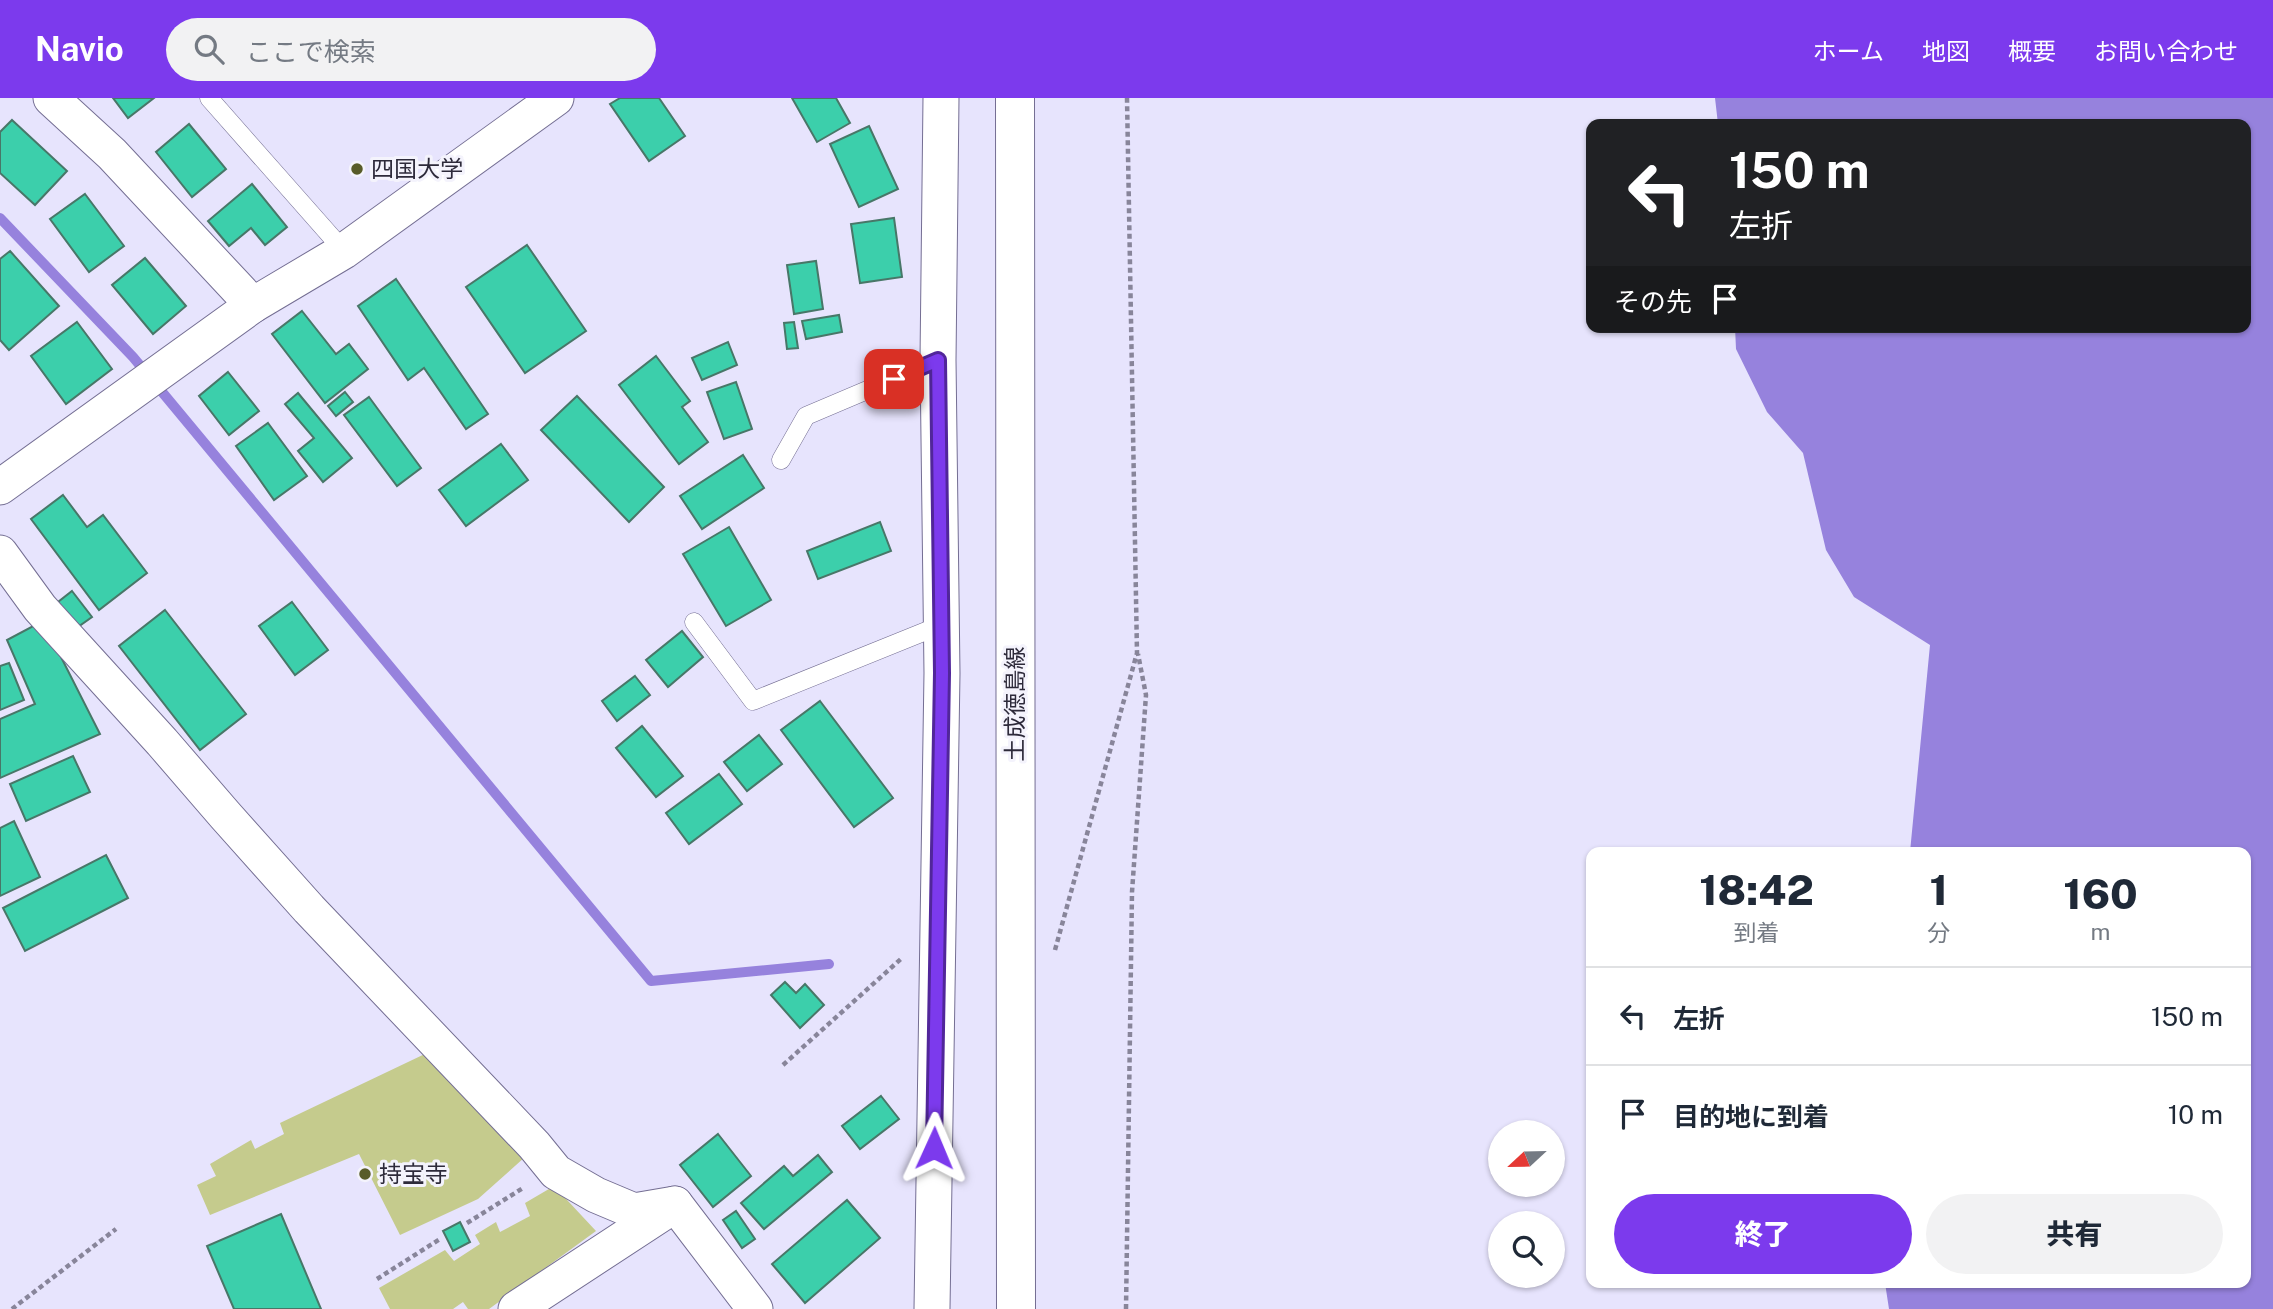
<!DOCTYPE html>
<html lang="ja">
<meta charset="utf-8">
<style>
:root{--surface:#fff;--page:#f2f2f3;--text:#1f2937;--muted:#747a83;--line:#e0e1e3;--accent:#7c3aed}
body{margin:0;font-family:"Public Sans","Noto Sans JP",sans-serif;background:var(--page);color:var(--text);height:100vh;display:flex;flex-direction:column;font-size:26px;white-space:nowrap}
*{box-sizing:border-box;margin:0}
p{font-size:23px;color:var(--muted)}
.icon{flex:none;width:38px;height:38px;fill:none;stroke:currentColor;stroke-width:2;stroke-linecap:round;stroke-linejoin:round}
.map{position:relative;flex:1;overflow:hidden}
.panel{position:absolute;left:1586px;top:749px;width:665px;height:441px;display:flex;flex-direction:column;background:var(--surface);border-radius:14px;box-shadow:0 2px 5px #0004}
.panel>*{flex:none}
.banner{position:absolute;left:1586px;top:21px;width:665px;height:214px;border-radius:14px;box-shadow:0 2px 5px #0004;background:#202124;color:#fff;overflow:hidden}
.needle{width:46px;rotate:248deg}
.tools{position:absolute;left:1488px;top:1022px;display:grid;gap:14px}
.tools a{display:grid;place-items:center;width:77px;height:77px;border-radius:50%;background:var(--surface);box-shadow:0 2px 5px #0004;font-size:35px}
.pin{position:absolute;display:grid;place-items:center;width:60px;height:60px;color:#fff;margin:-30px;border-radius:14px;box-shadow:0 4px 10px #0006}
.me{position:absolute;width:77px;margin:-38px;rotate:1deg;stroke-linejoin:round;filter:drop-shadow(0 0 5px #0008)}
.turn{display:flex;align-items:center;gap:24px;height:147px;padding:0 28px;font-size:32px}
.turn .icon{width:91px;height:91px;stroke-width:2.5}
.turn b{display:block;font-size:49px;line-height:60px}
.then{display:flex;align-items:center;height:66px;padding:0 28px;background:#0003;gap:14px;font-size:26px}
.eta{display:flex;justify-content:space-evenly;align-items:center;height:119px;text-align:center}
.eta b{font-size:42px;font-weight:800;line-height:49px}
.button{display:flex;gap:14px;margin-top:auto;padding:14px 28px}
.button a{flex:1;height:80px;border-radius:42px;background:var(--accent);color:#fff;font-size:28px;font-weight:800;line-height:80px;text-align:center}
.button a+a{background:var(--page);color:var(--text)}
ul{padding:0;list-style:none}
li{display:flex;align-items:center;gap:21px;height:98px;padding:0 28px;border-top:2px solid var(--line)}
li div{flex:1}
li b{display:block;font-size:26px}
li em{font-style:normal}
header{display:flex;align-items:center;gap:42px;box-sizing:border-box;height:98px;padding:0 35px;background:var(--accent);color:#fff}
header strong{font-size:33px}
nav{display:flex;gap:38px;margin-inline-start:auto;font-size:24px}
.search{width:490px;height:63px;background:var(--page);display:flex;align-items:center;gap:18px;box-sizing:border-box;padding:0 24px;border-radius:38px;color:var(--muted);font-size:26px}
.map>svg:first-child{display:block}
</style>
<header>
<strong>Navio</strong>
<div class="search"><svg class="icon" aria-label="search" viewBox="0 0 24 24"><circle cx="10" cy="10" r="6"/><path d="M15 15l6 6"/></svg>ここで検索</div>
<nav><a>ホーム</a><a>地図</a><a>概要</a><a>お問い合わせ</a></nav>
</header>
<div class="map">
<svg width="2273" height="1211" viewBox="0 0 2273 1211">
<rect width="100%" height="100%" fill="#e7e4fd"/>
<g fill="#c5cb8d">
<polygon points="429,954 525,1059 478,1101 400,1137 359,1056 210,1117 197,1087 216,1078 210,1066 251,1042 255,1051 284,1036 280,1025"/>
<polygon points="554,1088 596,1133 489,1211 468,1211 463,1204 453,1211 390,1211 379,1190 445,1152 454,1163 480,1146 475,1137 496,1124 500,1134 530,1118 525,1105"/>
</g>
<polygon fill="#9682dd" points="1715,0 2273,0 2273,1211 1889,1211 1885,1185 2245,1185 2245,754 1910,754 1930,547 1854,499 1826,452 1803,355 1767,314 1736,251 1735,229 2245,229 2245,26 1718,26"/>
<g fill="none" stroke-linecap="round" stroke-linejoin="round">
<polyline stroke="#9682dd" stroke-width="10" points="0,120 133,259 651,883 829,866"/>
</g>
<g fill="#3ccfab" stroke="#487768" stroke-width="2">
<polygon points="113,0 154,0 128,20"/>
<polygon points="620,0 659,0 685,38 649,63 610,6"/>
<polygon points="792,0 836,0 850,25 817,44"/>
<polygon points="12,22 67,73 35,107 0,75 0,34"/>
<polygon points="189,26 226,71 192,99 156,54"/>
<polygon points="869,28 898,91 859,109 830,46"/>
<polygon points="252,86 287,129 265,147 251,130 229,148 208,123"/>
<polygon points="85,96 124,148 89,174 50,121"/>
<polygon points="894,120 902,179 860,185 851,126"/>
<polygon points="527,147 586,233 525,275 466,189"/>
<polygon points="10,153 59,208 9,252 0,242 0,161"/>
<polygon points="145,160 186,208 153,236 112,187"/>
<polygon points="816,163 823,211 794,216 787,167"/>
<polygon points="396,181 488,316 466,331 424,270 408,282 358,208"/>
<polygon points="302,213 336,256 349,246 368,271 325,305 272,236"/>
<polygon points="839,217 842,234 806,241 802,223"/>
<polygon points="77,224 112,271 66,306 31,258"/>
<polygon points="794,224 798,250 787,251 784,225"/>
<polygon points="728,244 737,267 702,282 692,260"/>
<polygon points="656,258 690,303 682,309 708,344 679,366 619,287"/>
<polygon points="228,274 259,313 229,337 199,298"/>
<polygon points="736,284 752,331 724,341 707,294"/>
<polygon points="345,294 353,304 336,318 328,308"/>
<polygon points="298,295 352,360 323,384 298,353 314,340 285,306"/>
<polygon points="577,298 664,389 629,424 541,332"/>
<polygon points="369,299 421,370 397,388 344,317"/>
<polygon points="268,325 307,378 274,402 236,348"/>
<polygon points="501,346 528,382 466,428 439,392"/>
<polygon points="743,357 764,390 702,431 680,398"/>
<polygon points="63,397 87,429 103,417 147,475 99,512 31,421"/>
<polygon points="880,424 891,453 818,481 807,453"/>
<polygon points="729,429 771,502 726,528 683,456"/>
<polygon points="72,493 92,519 75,531 58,504"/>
<polygon points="292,504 328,552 295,577 259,528"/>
<polygon points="165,512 246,616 200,652 119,548"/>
<polygon points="37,526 61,559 100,636 0,680 0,621 35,606 7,542"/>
<polygon points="682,533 703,559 668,589 646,562"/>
<polygon points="9,565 24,602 0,612 0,568"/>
<polygon points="635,578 650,597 617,623 602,603"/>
<polygon points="820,603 893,700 854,729 781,632"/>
<polygon points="642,628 683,678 656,699 616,650"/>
<polygon points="759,637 782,666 747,693 724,664"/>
<polygon points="73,658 90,694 26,723 10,686"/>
<polygon points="719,676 742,706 689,746 666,715"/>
<polygon points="14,723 40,779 0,798 0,730"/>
<polygon points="106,757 128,800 25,853 3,810"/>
<polygon points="785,884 796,895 805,886 824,907 800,930 771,897"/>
<polygon points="881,998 899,1021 860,1051 842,1028"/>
<polygon points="718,1036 751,1078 713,1109 680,1067"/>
<polygon points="818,1057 832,1074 764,1131 741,1105 784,1068 793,1078"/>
<polygon points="847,1102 880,1140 805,1205 772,1166"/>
<polygon points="736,1113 755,1141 742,1150 723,1122"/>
<polygon points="281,1116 321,1211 234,1211 207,1148"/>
<polygon points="460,1124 470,1144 453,1153 443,1133"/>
</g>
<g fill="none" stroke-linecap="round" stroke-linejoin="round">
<defs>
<g id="service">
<polyline points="209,0 344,153"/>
<polyline points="781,362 806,318 938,262"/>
<polyline points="694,524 753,603 941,527"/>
</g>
<g id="minor">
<polyline points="51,0 112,56 253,207"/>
<polyline points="0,389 253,207 344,153 556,0"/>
<polyline points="0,455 40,510 162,644 225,717 309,811 534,1047 556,1074 596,1097 634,1113 675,1106"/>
<polyline points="675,1106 755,1211"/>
<polyline points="516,1211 667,1112"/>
<polyline points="932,1211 942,575 938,262 941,0"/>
</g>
<polyline id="secondary" points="1015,0 1016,1211"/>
</defs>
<use href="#service" stroke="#746e93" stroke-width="19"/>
<use href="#minor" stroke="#746e93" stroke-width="37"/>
<use href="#secondary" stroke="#746e93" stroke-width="40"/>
<g stroke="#88859a" stroke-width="4.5" stroke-dasharray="5 3.5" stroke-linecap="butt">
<polyline points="1055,852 1137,555 1127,0"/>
<polyline points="783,967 902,860"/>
<polyline points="467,1125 523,1090"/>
<polyline points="377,1181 440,1141"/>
<polyline points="12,1211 116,1131"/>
<polyline points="1126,1211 1132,794 1146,597 1138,556"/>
</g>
<use href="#service" stroke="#fff" stroke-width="18"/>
<use href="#minor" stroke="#fff" stroke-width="35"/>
<use href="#secondary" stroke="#fff" stroke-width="38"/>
</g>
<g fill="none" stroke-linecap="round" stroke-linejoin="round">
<defs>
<polyline id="route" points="894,281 938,262 942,575 934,1050"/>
</defs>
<use href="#route" stroke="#51269a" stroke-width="18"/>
<use href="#route" stroke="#7c3aed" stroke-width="12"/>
</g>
<g fill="#585b29" stroke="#f4f3fc" stroke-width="2.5">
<circle cx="357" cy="71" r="7"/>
<circle cx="365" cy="1076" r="7"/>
</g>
<g text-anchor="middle" stroke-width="6" stroke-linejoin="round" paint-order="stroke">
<g font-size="23" fill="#2d2a3a" stroke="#f4f3fc" text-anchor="start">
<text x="371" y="79">四国大学</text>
<text x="379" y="1084">持宝寺</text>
</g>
<g font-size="23" fill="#2d2a3a" stroke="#f4f3fc">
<text transform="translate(1015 606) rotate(-90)" y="8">土成徳島線</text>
</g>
</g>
</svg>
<div class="tools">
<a><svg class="needle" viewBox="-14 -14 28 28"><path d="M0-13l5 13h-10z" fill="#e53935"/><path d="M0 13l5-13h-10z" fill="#747a83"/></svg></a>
<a><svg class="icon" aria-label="search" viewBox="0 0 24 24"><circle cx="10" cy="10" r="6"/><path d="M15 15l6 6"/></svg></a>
</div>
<div class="pin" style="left:894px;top:281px;background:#d93025"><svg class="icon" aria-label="arrive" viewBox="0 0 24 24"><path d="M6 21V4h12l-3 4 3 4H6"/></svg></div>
<svg class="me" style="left:934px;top:1050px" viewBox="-20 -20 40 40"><path d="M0-17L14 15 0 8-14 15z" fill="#7c3aed" stroke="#fff" stroke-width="4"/></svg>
<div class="banner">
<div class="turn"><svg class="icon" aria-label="left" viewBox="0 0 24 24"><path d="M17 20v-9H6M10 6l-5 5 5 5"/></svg><div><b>150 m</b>左折</div></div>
<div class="then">その先<svg class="icon" aria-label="arrive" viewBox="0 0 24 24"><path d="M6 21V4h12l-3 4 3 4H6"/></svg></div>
</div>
<section class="panel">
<div class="eta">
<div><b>18:42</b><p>到着</p></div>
<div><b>1</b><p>分</p></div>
<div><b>160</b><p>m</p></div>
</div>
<ul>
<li><svg class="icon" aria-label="left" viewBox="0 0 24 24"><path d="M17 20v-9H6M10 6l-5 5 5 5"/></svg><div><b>左折</b></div><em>150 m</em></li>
<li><svg class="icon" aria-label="arrive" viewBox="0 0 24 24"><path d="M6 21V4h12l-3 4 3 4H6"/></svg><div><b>目的地に到着</b></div><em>10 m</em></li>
</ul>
<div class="button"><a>終了</a><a>共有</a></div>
</section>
</div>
